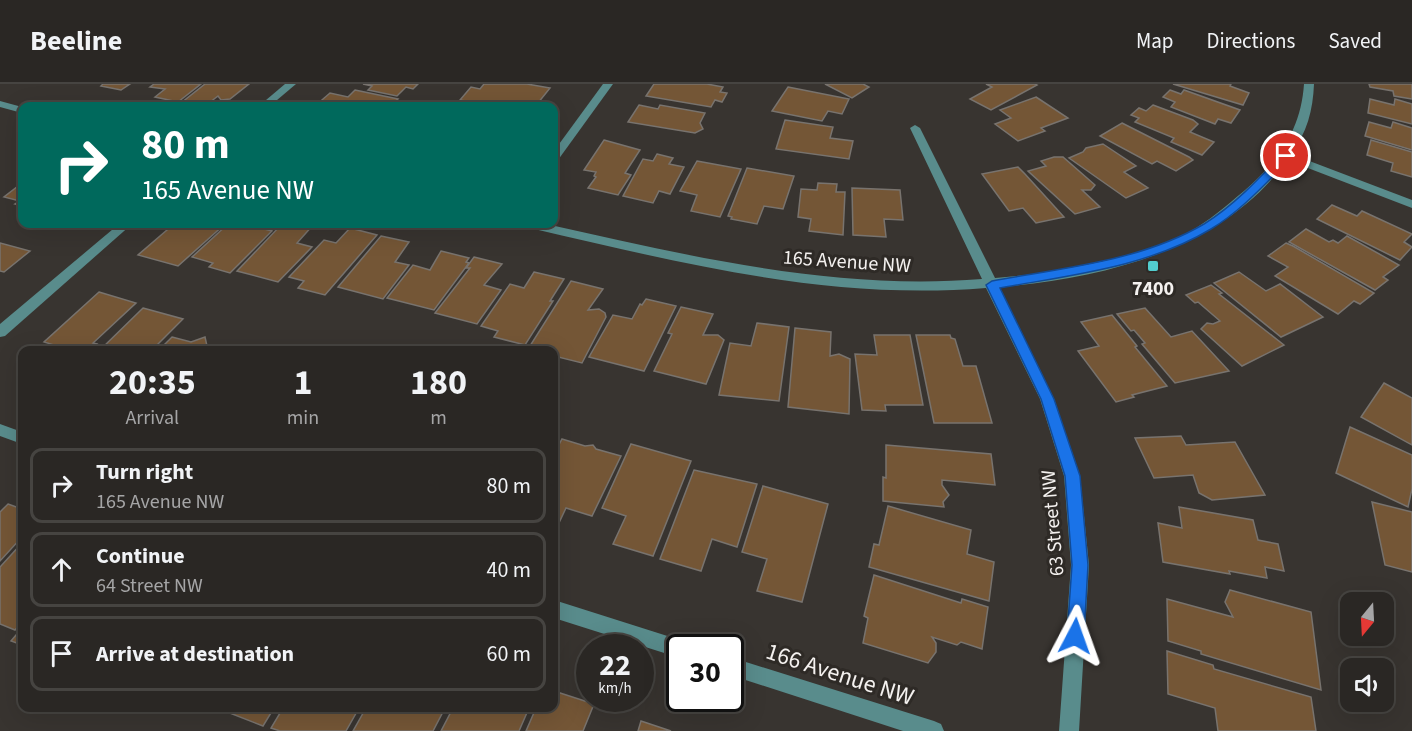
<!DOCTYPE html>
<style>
:root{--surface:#2a2724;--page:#322f2c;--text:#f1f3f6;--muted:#a5a5a6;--line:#464441}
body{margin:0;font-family:"Source Sans 3",sans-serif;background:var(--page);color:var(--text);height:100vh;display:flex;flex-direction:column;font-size:22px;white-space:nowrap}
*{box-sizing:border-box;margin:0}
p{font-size:20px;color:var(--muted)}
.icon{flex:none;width:33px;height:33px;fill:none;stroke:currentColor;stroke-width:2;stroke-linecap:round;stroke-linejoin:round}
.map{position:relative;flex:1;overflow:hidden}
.panel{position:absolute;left:18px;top:262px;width:540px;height:366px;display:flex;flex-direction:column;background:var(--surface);border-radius:12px;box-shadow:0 6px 24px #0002,0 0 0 2px var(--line)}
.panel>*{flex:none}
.hud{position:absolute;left:18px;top:18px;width:540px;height:126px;border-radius:12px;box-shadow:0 6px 24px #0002,0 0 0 2px var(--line);background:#00695c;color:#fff;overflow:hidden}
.needle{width:39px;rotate:198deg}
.buttons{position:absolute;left:1340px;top:508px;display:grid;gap:12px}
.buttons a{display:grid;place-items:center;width:54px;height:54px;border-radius:12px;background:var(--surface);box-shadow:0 6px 24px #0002,0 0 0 2px var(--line);font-size:30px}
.speed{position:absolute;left:576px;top:550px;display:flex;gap:12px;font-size:30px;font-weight:700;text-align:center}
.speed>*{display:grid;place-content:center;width:78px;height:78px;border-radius:50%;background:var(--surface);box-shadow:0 6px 24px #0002,0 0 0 2px var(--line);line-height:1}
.speed small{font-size:15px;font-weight:400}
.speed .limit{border:3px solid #111;border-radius:9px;background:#fff;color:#111}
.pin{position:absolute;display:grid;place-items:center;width:51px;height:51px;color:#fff;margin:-26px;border:3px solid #fff;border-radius:50%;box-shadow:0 2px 6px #0007}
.me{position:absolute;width:66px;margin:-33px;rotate:4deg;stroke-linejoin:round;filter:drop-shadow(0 0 4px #0008)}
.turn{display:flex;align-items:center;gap:21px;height:126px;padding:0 24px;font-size:27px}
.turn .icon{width:78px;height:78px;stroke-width:2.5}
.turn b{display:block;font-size:42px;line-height:51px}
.eta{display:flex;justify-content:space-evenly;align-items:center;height:102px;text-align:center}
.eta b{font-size:36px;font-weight:700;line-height:42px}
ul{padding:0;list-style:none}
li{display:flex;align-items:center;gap:18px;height:75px;margin:0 12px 9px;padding:0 12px;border:3px solid var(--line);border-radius:12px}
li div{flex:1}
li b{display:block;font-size:22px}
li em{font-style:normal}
header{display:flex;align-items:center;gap:36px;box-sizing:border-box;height:84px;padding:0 30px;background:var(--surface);border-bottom:2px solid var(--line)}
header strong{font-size:28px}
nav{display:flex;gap:33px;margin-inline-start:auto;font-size:21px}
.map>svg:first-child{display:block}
</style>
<header>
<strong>Beeline</strong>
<nav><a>Map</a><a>Directions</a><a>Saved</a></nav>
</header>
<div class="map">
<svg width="1412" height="647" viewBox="0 0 1412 647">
<rect width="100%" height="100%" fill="#383430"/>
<g fill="#745636" stroke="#78736e" stroke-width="1.5">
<polygon points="103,0 130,0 121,6 101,2"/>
<polygon points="154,0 201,0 178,18 155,13 165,5 150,3"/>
<polygon points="205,0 249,0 230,15 221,16 218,12 205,22 181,19"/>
<polygon points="363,0 418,0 413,5 406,3 397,12 368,6 372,2"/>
<polygon points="484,0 527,0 550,4 538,19 530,18 519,22 492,22 460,16 471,3 480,5"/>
<polygon points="654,0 707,0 723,3 720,8 727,9 722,18 715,16 711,23 646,12"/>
<polygon points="825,0 863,0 869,3 852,14"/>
<polygon points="986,0 1035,0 1037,1 991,26 970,15 992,3"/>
<polygon points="1173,0 1231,0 1230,2 1249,9 1243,21"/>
<polygon points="1369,0 1412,0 1412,15 1394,12 1393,7 1370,3"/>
<polygon points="788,3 849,15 842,30 828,27 822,37 772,27"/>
<polygon points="355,6 398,15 391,22 315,22 330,9 348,13"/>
<polygon points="1170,6 1181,10 1184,6 1240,26 1231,39 1218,35 1215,40 1171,23 1175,18 1163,13"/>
<polygon points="1036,13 1068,34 1041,44 1045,47 1018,57 995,40 1011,34 1000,26"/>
<polygon points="1370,15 1394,21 1395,15 1412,20 1412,40 1368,29"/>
<polygon points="639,21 658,25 660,21 705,29 700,39 703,45 695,49 628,38"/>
<polygon points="1153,21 1193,36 1198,40 1190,48 1214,58 1202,71 1171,58 1174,54 1135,38 1139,34 1131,31 1139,24 1146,27"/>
<polygon points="785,36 833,43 830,54 853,57 849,75 776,65"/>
<polygon points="1369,38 1391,44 1393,38 1412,44 1412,66 1365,52"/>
<polygon points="1122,39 1189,73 1193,76 1176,87 1157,77 1152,80 1100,52"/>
<polygon points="604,56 640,66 625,89 631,91 618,111 588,104 596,93 594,92 596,88 584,86"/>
<polygon points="1371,56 1412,68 1412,93 1391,87 1393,79 1367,71"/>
<polygon points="1103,60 1136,82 1124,88 1148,104 1126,114 1069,74 1083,68 1086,64"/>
<polygon points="657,70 673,74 669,80 684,83 670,110 659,107 653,119 623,112 643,75 653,77"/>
<polygon points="1054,73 1063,73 1095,101 1091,106 1082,106 1100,123 1075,130 1028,87 1046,82 1041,77"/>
<polygon points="697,77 741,85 720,133 691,127 697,111 680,107"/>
<polygon points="1018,83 1025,90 1064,133 1036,139 1023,124 1009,127 982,90"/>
<polygon points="747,84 794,92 783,125 764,122 757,140 731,135 732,133 728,132"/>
<polygon points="22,99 22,122 15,120 20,117 4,113"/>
<polygon points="818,99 837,100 836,108 845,108 843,151 809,147 811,135 798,133 801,105 817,106"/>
<polygon points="852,104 900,106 903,136 884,135 886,153 853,151"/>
<polygon points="1332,121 1357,132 1362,127 1412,150 1404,158 1412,163 1400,176 1317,135"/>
<polygon points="174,140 186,142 189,140 225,140 178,182 138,171"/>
<polygon points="228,140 260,140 257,143 272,147 230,189 209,183 213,179 192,173"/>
<polygon points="282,140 314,140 297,159 312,163 278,198 237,187"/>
<polygon points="350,144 377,151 325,211 298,204 304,197 289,193 324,156 336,159"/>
<polygon points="1306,145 1329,158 1333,156 1338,159 1347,152 1399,181 1383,193 1388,196 1375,206 1289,158"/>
<polygon points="381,152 409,158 395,178 409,181 383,215 338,203"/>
<polygon points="0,159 30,167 4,188 0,187"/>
<polygon points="1286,159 1293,162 1374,209 1360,220 1354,217 1338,230 1275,192 1288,183 1268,172"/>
<polygon points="441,167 469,174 466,178 469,179 434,226 387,214 413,181 430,186"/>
<polygon points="474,173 502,180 484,201 501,206 477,240 435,229 470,184 466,184"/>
<polygon points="534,188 564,195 550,217 553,217 525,261 494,253 498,247 481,242 510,200 524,204"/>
<polygon points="1239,188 1266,207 1280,200 1323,233 1281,253 1214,199"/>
<polygon points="571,197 603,205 588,226 599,225 605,229 606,233 582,279 554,272 554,267 528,265"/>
<polygon points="1211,201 1222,209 1219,210 1284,261 1242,282 1201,245 1207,239 1213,240 1220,237 1198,218 1195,219 1186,211"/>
<polygon points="99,208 136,219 93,259 97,260 90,267 47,267 54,261 44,258"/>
<polygon points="646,215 676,222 644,287 589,273 613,231 632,235 640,220 642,221"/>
<polygon points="681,223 713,230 703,251 718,251 724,256 706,300 654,287 672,250 668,249"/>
<polygon points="143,224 183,235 151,267 99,267"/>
<polygon points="1145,224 1171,253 1192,247 1229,287 1175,299 1142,260 1145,259 1134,246 1131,247 1117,230"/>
<polygon points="1112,231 1137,262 1135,263 1167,302 1132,311 1134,313 1116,318 1078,267 1099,262 1081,238"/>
<polygon points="757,239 789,243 779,317 719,311 730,259 751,262"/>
<polygon points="795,244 831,248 830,272 839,270 850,275 849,330 788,323"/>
<polygon points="874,251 910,251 923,321 885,321 886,327 862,326 855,270 877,271"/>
<polygon points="916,251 950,251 951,254 955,255 963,282 976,282 992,339 934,339"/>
<polygon points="172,253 191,258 205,253 207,262 215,264 212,267 158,267"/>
<polygon points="1384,299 1412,314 1412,361 1361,333"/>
<polygon points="1350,343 1412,371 1412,405 1408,423 1336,389"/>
<polygon points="1181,352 1186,361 1235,358 1265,411 1212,416 1199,409 1193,391 1154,394 1135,354"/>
<polygon points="562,355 585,362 593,361 596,365 621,372 592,432 566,424 557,443 554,442 554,370"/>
<polygon points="631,360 691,377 653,472 613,460 626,432 602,424"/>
<polygon points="886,361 991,370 995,401 942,396 942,401 949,411 943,418 944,423 883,417 883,393 886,394"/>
<polygon points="694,386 757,400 737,463 712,455 701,487 660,475"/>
<polygon points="763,402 828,420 802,518 757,507 767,475 742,468"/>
<polygon points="1372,418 1412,428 1412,488 1385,481"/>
<polygon points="8,420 22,425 22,453 0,477 0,428"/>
<polygon points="888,422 971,446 967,470 994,478 989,517 869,483 874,460 879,461"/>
<polygon points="1179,423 1253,436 1258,456 1278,460 1284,487 1265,483 1267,494 1229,487 1230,490 1163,478 1158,439 1182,444"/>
<polygon points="22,459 22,538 15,546 0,540 0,483"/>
<polygon points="874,491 961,519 962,515 988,523 982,565 961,558 957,561 932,553 936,559 936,568 928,579 863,559 868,534 864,532"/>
<polygon points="1230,506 1311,528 1321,606 1201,570 1201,567 1168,557 1167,515 1233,533 1225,518"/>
<polygon points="22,544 22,561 11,557"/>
<polygon points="1167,567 1213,581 1214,585 1311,613 1316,647 1218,647 1215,624 1168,610"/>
<polygon points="554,607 594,620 583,647 526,647 536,624 554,624"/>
<polygon points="217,624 274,624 263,642"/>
<polygon points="283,624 359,624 346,647 280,647 271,644"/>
<polygon points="366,624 445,624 433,647 353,647"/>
<polygon points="453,624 529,624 519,647 441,647"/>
<polygon points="641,637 671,647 638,647"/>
</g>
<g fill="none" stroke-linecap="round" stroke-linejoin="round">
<g fill="#598c8c" fill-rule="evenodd">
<polygon points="285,0 296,0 270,22 259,22"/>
<polygon points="603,0 613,0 558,76 554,77 554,67"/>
<path d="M1304,0H1314C1313,26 1307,49 1291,70L1412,116V124L1287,76C1224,165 1102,195 999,203L1054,315L1080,392L1089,481L1079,647H1059L1071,481L1064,392L1040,315L986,204C828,217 682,179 530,144L524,140H546C690,172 833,207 982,195L910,44L915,41L920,44L995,194C1057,189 1133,177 1189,148C1209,137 1226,122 1244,107C1278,78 1301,46 1304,0Z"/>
<polygon points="0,17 22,23 22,29 0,23"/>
<polygon points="119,140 132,140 5,252 0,253 0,240"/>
<polygon points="0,340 22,348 22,360 0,352"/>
<polygon points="554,516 680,556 687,559 689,564 680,564 680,574 554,534"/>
<polygon points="730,573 934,637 941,640 944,647 903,647 730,591"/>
</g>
</g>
<path fill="#1a73e8" stroke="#114b97" stroke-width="1.5" d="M1286,69L1291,72L1290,75C1266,99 1241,127 1211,145C1148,183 1071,191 1000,204L1054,315L1080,392L1088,481L1084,552L1081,558L1075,561L1069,558L1067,552L1072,481L1065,392L1041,315L986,201L992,197C1063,184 1141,177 1204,140C1233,122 1259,95 1282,70Z"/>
<rect fill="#52cdce" stroke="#2e2a26" stroke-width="2" x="1147" y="176" width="12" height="12" rx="3"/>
<g text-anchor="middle" stroke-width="6" stroke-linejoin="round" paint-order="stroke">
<g font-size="20" fill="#f4f1ef" stroke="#2e2a26">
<text transform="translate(847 177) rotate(4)" y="7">165 Avenue NW</text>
<text transform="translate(1052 439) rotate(-95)" y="7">63 Street NW</text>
</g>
<g font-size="20" font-weight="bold" fill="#f4f1ef" stroke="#2e2a26">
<text x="1153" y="211">7400</text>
</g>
<g font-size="24" fill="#f4f1ef" stroke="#2e2a26">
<text transform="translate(840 590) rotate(18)" y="8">166 Avenue NW</text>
</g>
</g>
</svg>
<div class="buttons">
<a><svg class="needle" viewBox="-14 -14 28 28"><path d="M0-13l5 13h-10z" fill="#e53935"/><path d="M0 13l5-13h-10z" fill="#a5a5a6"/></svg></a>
<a><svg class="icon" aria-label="sound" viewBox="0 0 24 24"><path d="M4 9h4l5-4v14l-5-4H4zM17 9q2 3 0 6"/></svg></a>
</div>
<div class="speed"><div>22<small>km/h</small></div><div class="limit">30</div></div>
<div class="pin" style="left:1286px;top:72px;background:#d93025"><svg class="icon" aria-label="arrive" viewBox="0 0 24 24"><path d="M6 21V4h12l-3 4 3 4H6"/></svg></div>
<svg class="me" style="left:1075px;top:552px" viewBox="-20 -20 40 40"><path d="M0-17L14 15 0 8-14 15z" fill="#1a73e8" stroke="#fff" stroke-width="4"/></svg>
<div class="hud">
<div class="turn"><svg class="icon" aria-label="right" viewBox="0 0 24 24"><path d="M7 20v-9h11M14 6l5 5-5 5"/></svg><div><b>80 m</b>165 Avenue NW</div></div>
</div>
<section class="panel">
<div class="eta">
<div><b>20:35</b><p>Arrival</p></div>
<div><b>1</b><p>min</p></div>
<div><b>180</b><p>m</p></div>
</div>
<ul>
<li><svg class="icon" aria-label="right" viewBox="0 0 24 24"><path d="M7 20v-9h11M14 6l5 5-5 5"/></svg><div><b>Turn right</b><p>165 Avenue NW</p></div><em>80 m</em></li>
<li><svg class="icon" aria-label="ahead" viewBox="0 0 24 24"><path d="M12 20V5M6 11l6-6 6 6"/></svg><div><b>Continue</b><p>64 Street NW</p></div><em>40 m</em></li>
<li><svg class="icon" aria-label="arrive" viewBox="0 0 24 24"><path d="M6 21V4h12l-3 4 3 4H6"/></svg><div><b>Arrive at destination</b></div><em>60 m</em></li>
</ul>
</section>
</div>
